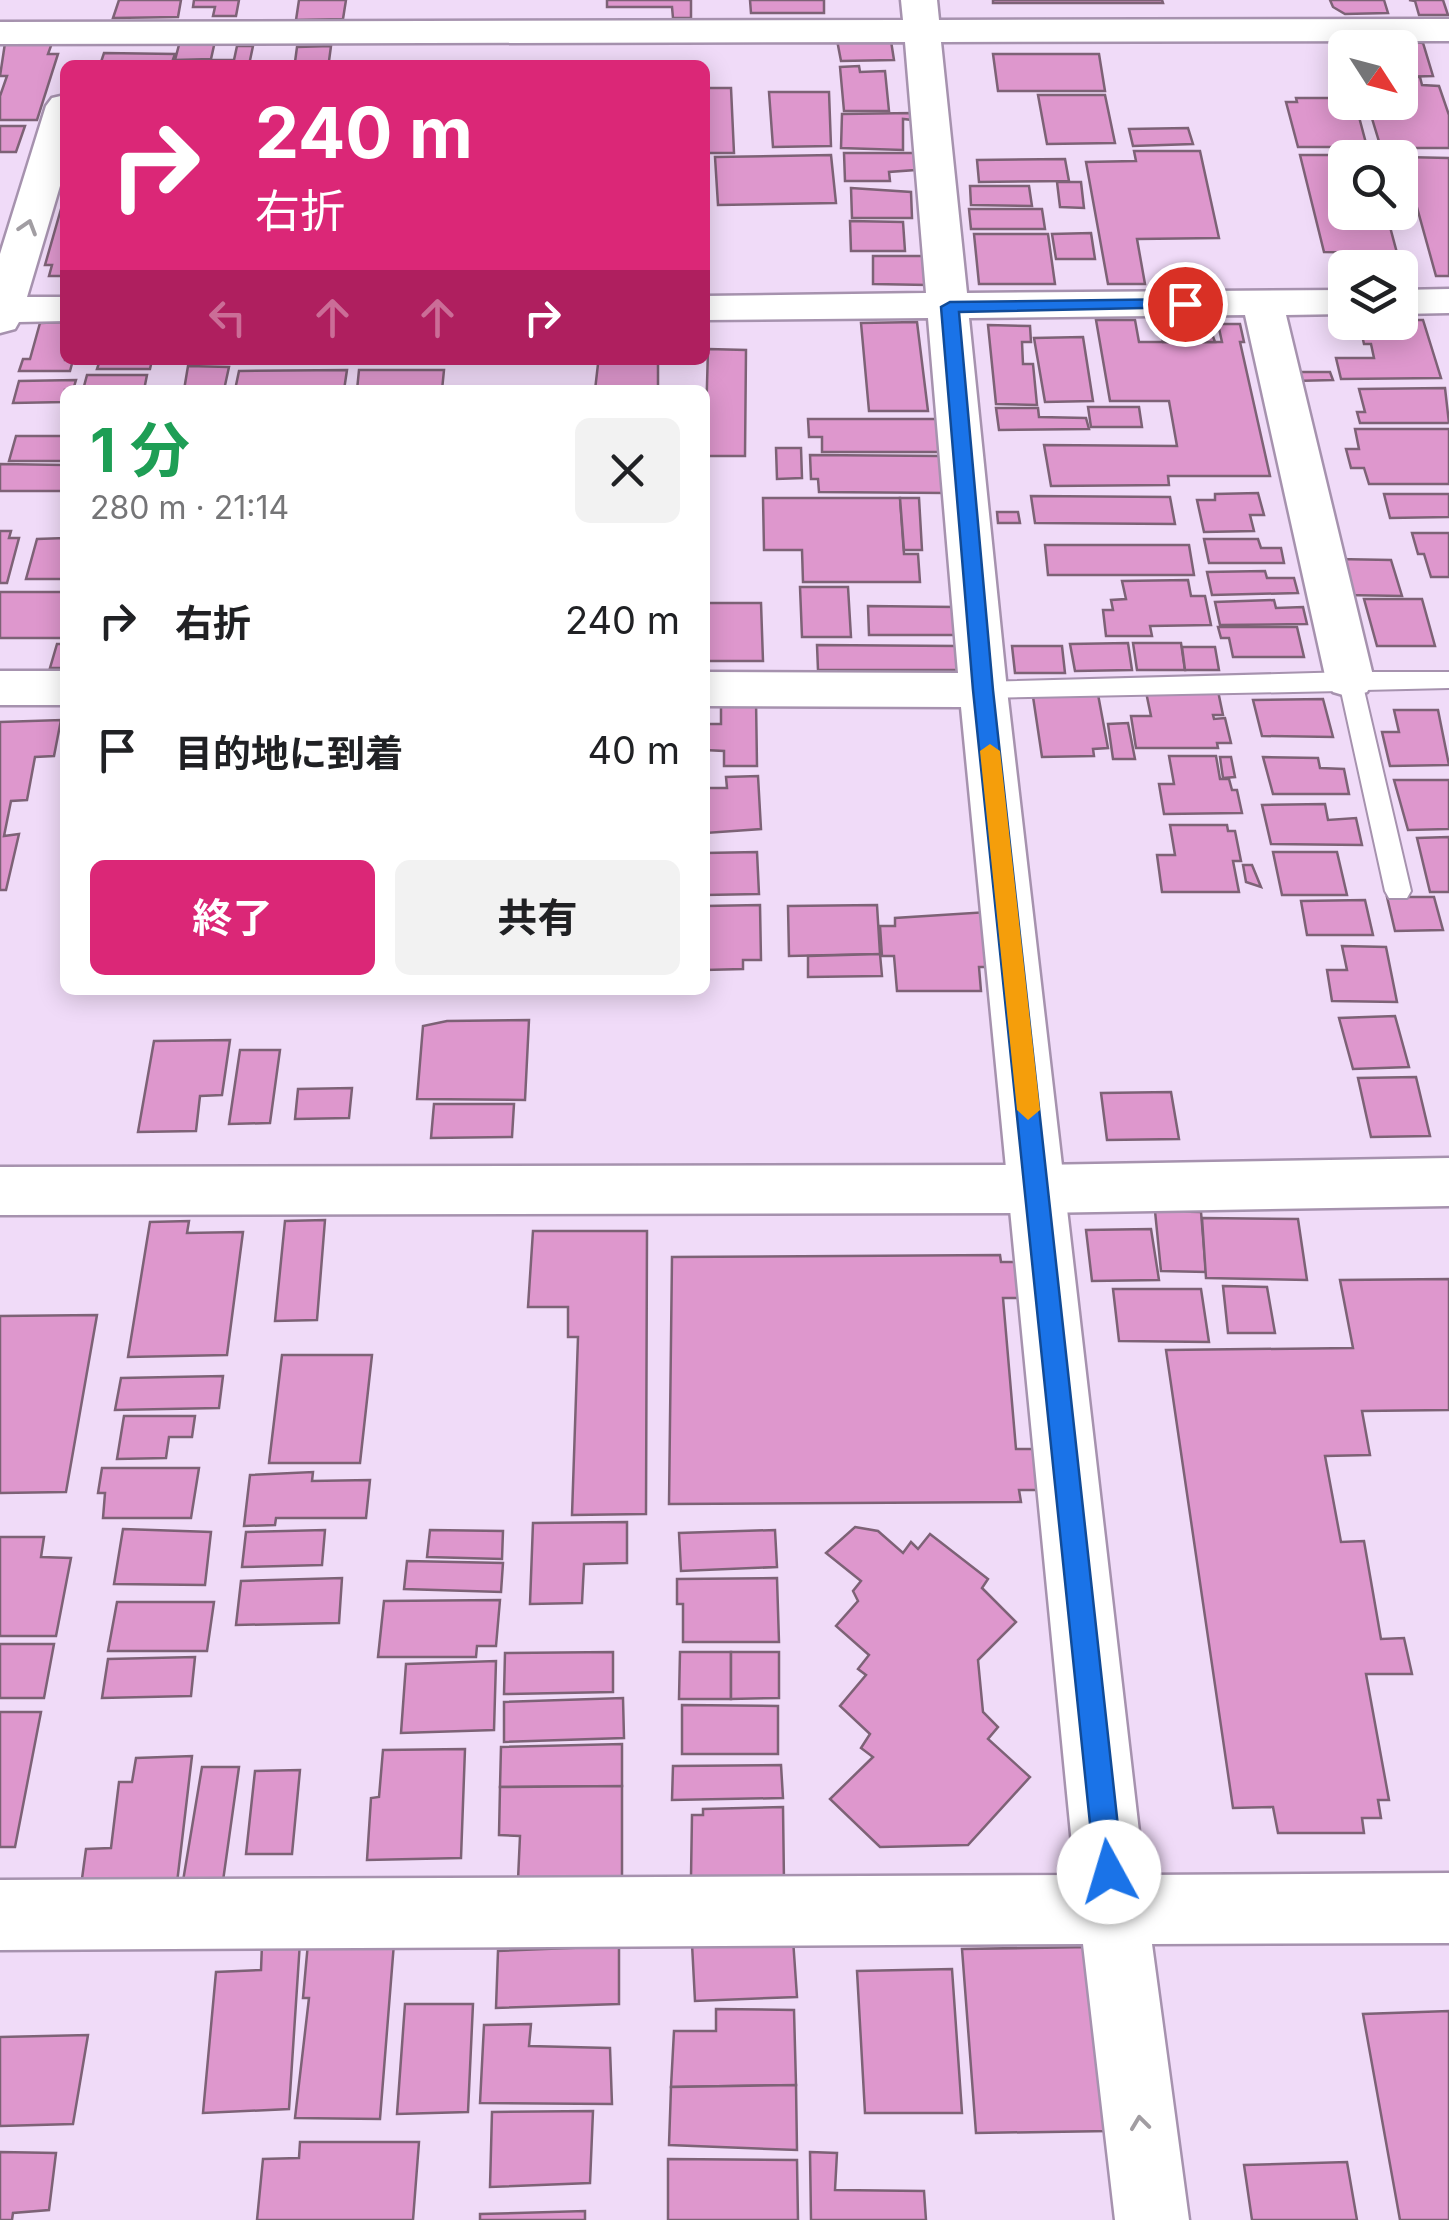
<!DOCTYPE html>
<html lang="ja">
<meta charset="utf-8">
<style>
:root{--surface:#fff;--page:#f2f2f2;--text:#202124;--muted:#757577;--accent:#db2777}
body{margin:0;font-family:Inter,"Noto Sans JP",sans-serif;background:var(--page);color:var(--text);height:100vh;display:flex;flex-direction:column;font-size:38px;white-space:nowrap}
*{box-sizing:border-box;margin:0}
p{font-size:32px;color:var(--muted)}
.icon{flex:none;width:55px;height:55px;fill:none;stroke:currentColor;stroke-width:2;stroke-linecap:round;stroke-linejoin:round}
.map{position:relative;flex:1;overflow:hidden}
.sheet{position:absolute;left:60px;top:385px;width:650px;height:610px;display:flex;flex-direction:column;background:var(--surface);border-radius:15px;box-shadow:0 5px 25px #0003}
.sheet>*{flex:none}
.hud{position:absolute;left:60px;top:60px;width:650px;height:305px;border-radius:15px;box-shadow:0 5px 25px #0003;background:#db2777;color:#fff;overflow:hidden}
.needle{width:65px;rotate:126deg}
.controls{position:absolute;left:1328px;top:30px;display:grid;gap:20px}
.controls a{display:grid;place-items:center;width:90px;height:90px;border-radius:15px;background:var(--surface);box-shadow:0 5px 25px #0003;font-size:50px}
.pin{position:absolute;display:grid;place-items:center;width:85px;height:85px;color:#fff;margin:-42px;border:5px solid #fff;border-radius:50%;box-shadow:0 2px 10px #0007}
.me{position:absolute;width:110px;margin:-55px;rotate:354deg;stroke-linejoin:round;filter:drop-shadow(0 0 8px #0008)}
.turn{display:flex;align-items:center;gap:35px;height:210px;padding:0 30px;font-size:45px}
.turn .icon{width:130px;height:130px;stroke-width:2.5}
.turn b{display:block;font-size:70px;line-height:85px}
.lanes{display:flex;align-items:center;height:95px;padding:0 30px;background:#0003;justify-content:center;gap:50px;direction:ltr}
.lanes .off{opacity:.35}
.round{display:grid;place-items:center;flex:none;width:105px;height:105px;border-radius:15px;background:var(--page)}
.headline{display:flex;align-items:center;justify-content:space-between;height:170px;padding:0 30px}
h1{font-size:60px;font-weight:700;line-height:75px;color:#1e9e55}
.primary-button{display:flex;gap:20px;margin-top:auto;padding:20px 30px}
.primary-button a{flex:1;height:115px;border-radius:15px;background:var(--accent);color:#fff;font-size:40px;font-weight:700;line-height:115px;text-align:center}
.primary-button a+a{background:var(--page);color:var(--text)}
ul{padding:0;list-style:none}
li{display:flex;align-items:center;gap:30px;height:130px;padding:0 30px}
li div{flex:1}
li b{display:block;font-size:38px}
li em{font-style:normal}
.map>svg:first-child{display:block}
</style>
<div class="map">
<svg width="1449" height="2220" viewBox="0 0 1449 2220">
<rect width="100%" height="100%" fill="#f0dbf8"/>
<g fill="#de97cd" stroke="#7d6276" stroke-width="2.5">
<polygon points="119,0 181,0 178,17 113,18"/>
<polygon points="194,0 239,0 236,16 213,16 215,7 193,7"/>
<polygon points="299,0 346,0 343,19 296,20"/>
<polygon points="607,0 691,0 691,18 673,18 672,7 607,7"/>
<polygon points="750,0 824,0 824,13 751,13"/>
<polygon points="993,0 1162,0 1163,3 993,3"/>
<polygon points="1330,0 1384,0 1388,13 1345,14 1333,7"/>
<polygon points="1409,0 1443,0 1448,15 1419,15 1415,1"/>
<polygon points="836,35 891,41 894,60 841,61"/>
<polygon points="1364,38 1372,43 1394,40 1423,43 1433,76 1400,77 1400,48 1350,48 1349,42"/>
<polygon points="180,41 215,41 211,59 175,60"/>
<polygon points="5,43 52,43 48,54 58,54 37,120 0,120 0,96 7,76 0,76"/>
<polygon points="237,46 253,46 249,65 212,65 213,60 234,60"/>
<polygon points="331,46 329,61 295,62 297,47"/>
<polygon points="104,53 175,54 171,65 100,65"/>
<polygon points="993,54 1099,54 1105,91 998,91"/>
<polygon points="859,66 860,72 885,71 889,111 844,111 840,67"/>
<polygon points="1400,77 1420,77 1422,85 1439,86 1449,115 1449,148 1381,148 1367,102 1400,102"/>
<polygon points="705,88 731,88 734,153 705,153"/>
<polygon points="769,92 829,92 831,146 773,147"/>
<polygon points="1038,95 1105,95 1115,143 1047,144"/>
<polygon points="1296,98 1345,98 1345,102 1355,102 1367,147 1298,147 1286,102 1297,102"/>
<polygon points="913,113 913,120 903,119 903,150 841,148 842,114"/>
<polygon points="0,126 25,126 16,152 0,152"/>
<polygon points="1188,128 1193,144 1133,146 1129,129"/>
<polygon points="1134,151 1200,151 1219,238 1137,239 1145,284 1108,284 1086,162 1136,161"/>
<polygon points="844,153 915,153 915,170 889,172 890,181 845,181"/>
<polygon points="831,155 836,203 718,205 715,157"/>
<polygon points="1300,155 1370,155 1345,158 1345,212 1386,212 1397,253 1324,252"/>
<polygon points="1403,157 1449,158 1449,276 1436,276"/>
<polygon points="1065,159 1069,181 979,182 977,160"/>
<polygon points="1057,182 1081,182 1084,208 1060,207"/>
<polygon points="970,186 1029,186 1032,206 971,205"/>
<polygon points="851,188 911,192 912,218 852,218"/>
<polygon points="65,195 65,276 49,276 52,265 45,265"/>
<polygon points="969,209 1042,209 1045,229 971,229"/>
<polygon points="850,221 903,222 905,251 851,251"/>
<polygon points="1091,233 1095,259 1056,259 1052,234"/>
<polygon points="974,234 1048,234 1055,284 979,284"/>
<polygon points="873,256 927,256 928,285 873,284"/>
<polygon points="1096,320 1135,320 1139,342 1222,342 1218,324 1240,324 1244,342 1240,342 1270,476 1168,476 1169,485 1051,486 1044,445 1177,446 1169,401 1110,401"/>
<polygon points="1400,320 1423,320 1441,378 1341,379 1336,358 1374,358 1371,344 1364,344 1359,322"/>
<polygon points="65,322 65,360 73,360 70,371 19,371 23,359 30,359 40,323"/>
<polygon points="917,322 928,411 869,411 861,323"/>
<polygon points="988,325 1030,326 1031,342 1022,342 1023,364 1033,364 1037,405 996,404"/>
<polygon points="1211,331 1215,342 1163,342 1161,332"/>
<polygon points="1083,337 1093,401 1045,402 1034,338"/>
<polygon points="708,349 746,350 745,456 705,456"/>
<polygon points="100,360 152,360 150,369 97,369"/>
<polygon points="621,360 658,360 658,390 595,390 598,364"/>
<polygon points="188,366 229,367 224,390 184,390"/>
<polygon points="347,370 344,390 235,390 239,371"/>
<polygon points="359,370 444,370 442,390 357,390"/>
<polygon points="1291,372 1330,372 1333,380 1294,381"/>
<polygon points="87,375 147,375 144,390 83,390"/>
<polygon points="76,380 73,390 65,390 65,402 13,403 19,381"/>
<polygon points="1445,388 1449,423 1360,423 1357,412 1365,412 1359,389"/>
<polygon points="1088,407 1139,407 1142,427 1091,427"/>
<polygon points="996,408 1038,408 1039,417 1086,418 1089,429 999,430"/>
<polygon points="808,419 939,419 941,452 822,452 822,437 809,437"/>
<polygon points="1355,429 1449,429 1449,484 1369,484 1364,468 1351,468 1346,449 1359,449"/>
<polygon points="16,436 65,436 65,461 9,461"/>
<polygon points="776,448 801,448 802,478 777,479"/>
<polygon points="810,455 941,456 944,493 819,492 818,479 811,479"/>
<polygon points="0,464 65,465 65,491 0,491"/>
<polygon points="1258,493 1264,515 1250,515 1254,531 1204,532 1197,500 1215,500 1215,494"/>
<polygon points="1384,494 1449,494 1449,517 1390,518"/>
<polygon points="1031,496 1170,497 1175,524 1035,523"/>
<polygon points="763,498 900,498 904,554 918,554 920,582 803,582 802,550 764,550"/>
<polygon points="900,498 919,498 922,550 904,550"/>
<polygon points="997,512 1018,512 1020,523 998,523"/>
<polygon points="0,531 11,531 9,538 19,538 7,583 0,583"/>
<polygon points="1412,533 1449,533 1449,577 1431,577 1424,554 1418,554"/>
<polygon points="65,538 65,579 26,579 37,539"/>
<polygon points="1204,539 1258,539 1261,548 1281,548 1284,563 1209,563"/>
<polygon points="1045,545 1189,545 1194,575 1048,575"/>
<polygon points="1336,559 1391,560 1402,596 1344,595"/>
<polygon points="1265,571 1267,578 1294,578 1298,593 1212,595 1207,572"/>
<polygon points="1188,580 1191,596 1205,596 1211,625 1150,626 1152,636 1106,636 1103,610 1113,610 1111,600 1126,599 1122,581"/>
<polygon points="800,587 848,587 851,637 802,637"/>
<rect x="0" y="592" width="65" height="46"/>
<polygon points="1364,599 1422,599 1435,646 1377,646"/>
<polygon points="1274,600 1276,608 1303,607 1307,624 1220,625 1215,602"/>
<polygon points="705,603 761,603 763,661 705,661"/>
<polygon points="868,606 956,607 959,635 869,635"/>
<polygon points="1218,627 1297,627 1304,657 1233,657 1229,638 1221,638"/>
<polygon points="1128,643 1132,670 1075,671 1070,644"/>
<polygon points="1133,643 1181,643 1185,670 1137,670"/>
<polygon points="57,644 65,644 65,668 50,668"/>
<polygon points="817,645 958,646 959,670 818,670"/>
<polygon points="1012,646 1062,646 1065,673 1015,673"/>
<polygon points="1182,647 1215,647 1219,670 1185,670"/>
<polygon points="1097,689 1108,748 1093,749 1094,756 1042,757 1032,690"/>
<polygon points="1218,691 1223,715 1213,715 1214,719 1225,718 1231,743 1217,743 1218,748 1136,748 1131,716 1151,716 1146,692"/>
<polygon points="756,699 757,766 724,766 724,751 705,750 705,724 721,724 721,700"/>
<polygon points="1323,699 1333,737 1262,736 1253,700"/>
<polygon points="1394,710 1438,710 1449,765 1390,766 1382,732 1399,732"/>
<polygon points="61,720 54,756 35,757 27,800 11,801 4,836 19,834 6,890 0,890 0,722"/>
<polygon points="1128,723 1135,759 1113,759 1108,724"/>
<polygon points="1169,756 1216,756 1220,779 1229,779 1232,790 1237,790 1242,813 1164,814 1159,784 1174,784"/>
<polygon points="1220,757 1231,757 1235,777 1223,778"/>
<polygon points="1263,757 1318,758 1320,768 1344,769 1349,794 1273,794"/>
<polygon points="758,776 761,829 706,833 705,788 727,788 726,777"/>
<polygon points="1394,780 1449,780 1449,829 1408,830"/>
<polygon points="1325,804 1328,820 1356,818 1362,845 1271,844 1262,805"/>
<polygon points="1170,825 1227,825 1228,831 1235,831 1241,861 1233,861 1239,892 1162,892 1157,855 1175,855"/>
<polygon points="1449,837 1449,892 1430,892 1417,838"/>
<polygon points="757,852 759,894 705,895 705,853"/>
<polygon points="1273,852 1337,852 1347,895 1282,895"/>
<polygon points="1243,865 1252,865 1261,887 1246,882"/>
<polygon points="1387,897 1434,897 1443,930 1395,931"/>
<polygon points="1365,900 1373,935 1307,935 1301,901"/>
<polygon points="760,905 761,960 743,960 743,969 705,970 705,906"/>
<polygon points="877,905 880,954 789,956 788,906"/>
<polygon points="988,912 994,967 979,967 981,991 897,991 894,956 882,956 880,926 895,926 895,918"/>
<polygon points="1342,946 1386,947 1397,1002 1332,1001 1327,970 1347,970"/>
<polygon points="880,954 882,976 808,977 808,956"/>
<polygon points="1395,1016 1409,1067 1353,1069 1339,1018"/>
<polygon points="529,1020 525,1100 417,1099 423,1026 447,1021"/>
<polygon points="230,1040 222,1095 200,1096 196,1131 138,1132 154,1041"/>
<polygon points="240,1050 280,1050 270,1123 229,1124"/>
<polygon points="1416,1077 1430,1136 1371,1137 1358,1078"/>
<polygon points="352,1088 349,1118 295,1119 298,1089"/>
<polygon points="1171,1092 1179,1139 1107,1140 1101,1093"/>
<polygon points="434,1104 514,1104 512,1137 431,1138"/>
<polygon points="1155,1211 1201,1212 1206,1272 1161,1271"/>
<polygon points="1202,1218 1298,1219 1307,1280 1206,1278"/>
<polygon points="325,1220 317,1320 275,1321 285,1221"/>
<polygon points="189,1221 187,1233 243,1232 227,1355 128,1357 150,1222"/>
<polygon points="1151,1229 1159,1280 1092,1281 1086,1230"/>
<polygon points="533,1231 647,1231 646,1514 572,1515 578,1337 568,1337 568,1307 528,1307"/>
<polygon points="1000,1255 1001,1262 1021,1262 1025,1298 1003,1298 1016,1449 1047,1449 1050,1490 1019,1490 1021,1502 669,1504 672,1257"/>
<polygon points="1449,1279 1449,1410 1362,1411 1370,1455 1325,1456 1341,1542 1364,1541 1381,1639 1404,1638 1412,1674 1366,1674 1389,1800 1378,1800 1381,1818 1362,1818 1364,1833 1278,1833 1273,1807 1233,1808 1166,1350 1353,1348 1340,1280"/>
<polygon points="1223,1286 1267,1287 1275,1333 1228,1333"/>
<polygon points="1113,1289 1201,1289 1209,1342 1119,1341"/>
<polygon points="97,1315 66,1492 0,1493 0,1316"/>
<polygon points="282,1355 372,1355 360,1463 269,1463"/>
<polygon points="223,1376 219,1408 115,1410 121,1378"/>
<polygon points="124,1416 195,1416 192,1437 169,1437 166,1458 117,1459"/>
<polygon points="102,1468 199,1468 191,1518 103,1518 105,1493 98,1493"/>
<polygon points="313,1472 312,1481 370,1480 366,1518 276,1518 275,1525 244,1526 250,1475"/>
<polygon points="627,1522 627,1563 584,1564 582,1603 530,1604 533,1523"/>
<polygon points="855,1527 878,1531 903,1553 911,1542 918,1549 930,1534 988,1579 982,1588 1016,1622 978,1660 983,1712 998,1727 988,1739 1030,1777 968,1845 880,1847 830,1799 873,1757 861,1748 870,1734 840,1706 866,1675 858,1669 869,1655 836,1626 858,1601 853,1591 861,1581 826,1553"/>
<polygon points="123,1529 211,1532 205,1585 114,1584"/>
<polygon points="325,1530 322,1565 242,1567 246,1532"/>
<polygon points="430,1530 503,1531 502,1559 427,1557"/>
<polygon points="775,1530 777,1567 681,1571 679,1533"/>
<polygon points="0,1537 44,1537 41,1557 71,1558 56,1636 0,1636"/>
<polygon points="407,1561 503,1563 501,1592 404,1589"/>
<polygon points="342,1578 339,1623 236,1625 241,1581"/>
<polygon points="777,1578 779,1642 683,1642 683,1604 677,1604 677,1579"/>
<polygon points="500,1600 496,1646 477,1646 476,1657 378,1657 384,1601"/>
<polygon points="117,1602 214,1602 207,1651 108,1651"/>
<polygon points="0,1644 54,1644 44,1698 0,1698"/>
<polygon points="613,1652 613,1692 504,1694 505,1653"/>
<polygon points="680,1652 731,1652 731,1699 679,1699"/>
<polygon points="731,1652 779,1652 779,1698 731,1699"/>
<polygon points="195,1657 191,1696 102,1698 108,1659"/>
<polygon points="496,1661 494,1730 401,1733 406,1664"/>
<polygon points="623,1698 624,1738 504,1742 504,1702"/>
<polygon points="682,1705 778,1706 778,1754 682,1754"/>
<polygon points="0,1712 41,1712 15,1847 0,1847"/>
<polygon points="622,1744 622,1786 500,1787 501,1747"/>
<polygon points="465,1749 461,1858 367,1860 371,1798 379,1797 383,1750"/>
<polygon points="192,1756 177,1883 81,1886 86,1849 111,1848 119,1782 132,1782 136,1758"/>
<polygon points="781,1765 783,1798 672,1800 673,1766"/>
<polygon points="202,1767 239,1767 223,1881 183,1881"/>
<polygon points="300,1770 292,1854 246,1854 255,1771"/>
<polygon points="622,1786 622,1878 518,1880 520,1836 499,1835 500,1787"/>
<polygon points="783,1807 784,1883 691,1877 692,1815 703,1815 703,1809"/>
<polygon points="793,1939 797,1997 695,2001 692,1944"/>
<polygon points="300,1942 289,2109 203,2113 216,1972 261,1970 262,1944"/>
<polygon points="308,1943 394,1943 380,2119 295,2118 309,1998 303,1998"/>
<polygon points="619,1946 619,2004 496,2008 498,1951"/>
<polygon points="1090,1947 1109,2131 976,2133 962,1949"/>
<polygon points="952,1969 962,2113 865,2113 857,1971"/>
<polygon points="405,2004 473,2004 468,2112 397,2114"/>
<polygon points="716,2009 794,2010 796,2085 671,2087 674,2031 716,2031"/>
<polygon points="1449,2011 1449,2220 1400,2220 1363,2014"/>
<polygon points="531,2024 529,2046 610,2048 612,2104 480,2103 484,2025"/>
<polygon points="88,2035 73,2124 0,2126 0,2037"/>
<polygon points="796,2085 797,2150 669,2145 671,2087"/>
<polygon points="593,2111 590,2183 490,2187 492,2112"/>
<polygon points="300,2142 419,2142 413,2220 257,2220 263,2159 299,2158"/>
<polygon points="0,2152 56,2153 49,2210 13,2213 12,2220 0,2220"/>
<polygon points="810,2152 837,2153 835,2190 924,2191 926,2220 811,2220"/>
<polygon points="668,2159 797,2160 798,2220 668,2220"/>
<polygon points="1347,2162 1357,2220 1252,2220 1244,2165"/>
<polygon points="585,2211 585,2220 480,2220 480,2214"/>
</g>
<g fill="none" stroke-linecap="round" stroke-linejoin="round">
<defs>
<polygon id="lane" points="1350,672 1449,672 1449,688 1364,690 1411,891 1407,898 1389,898 1385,891 1341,691 983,698 971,690 983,682"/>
<g id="street">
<polygon points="901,0 937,0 939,20 1449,19 1449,41 941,42 967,293 1345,290 1345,314 1286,315 1374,680 1367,692 1350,697 1333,692 1326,680 1245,315 969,318 1007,690 1144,1875 1449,1873 1449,1943 1152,1944 1189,2220 1115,2220 1083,1944 0,1950 0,1880 1075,1875 961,707 705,706 705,672 958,673 928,318 705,320 705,296 926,293 905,42 0,44 0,22 903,20"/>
<polygon points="65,95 65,169 27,297 65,297 65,321 19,322 15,329 0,333 0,254 46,106 52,98"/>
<polygon points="1449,289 1449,313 1400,314 1400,290"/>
<rect x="0" y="671" width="65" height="34"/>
</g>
<polygon id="secondary" points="1449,1158 1449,1206 1037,1213 0,1215 0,1167 1037,1165"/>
</defs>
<use href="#lane" stroke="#a692ae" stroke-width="4"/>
<use href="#street" stroke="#a692ae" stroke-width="5"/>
<use href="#secondary" stroke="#a692ae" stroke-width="5"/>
<use href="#lane" fill="#fff" fill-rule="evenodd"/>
<use href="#street" fill="#fff" fill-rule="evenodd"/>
<use href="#secondary" fill="#fff" fill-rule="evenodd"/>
</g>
<defs><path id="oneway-chevron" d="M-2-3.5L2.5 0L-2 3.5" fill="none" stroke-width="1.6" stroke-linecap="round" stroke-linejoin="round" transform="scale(2.5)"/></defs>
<g stroke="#a19da2">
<use href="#oneway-chevron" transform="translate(28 227) rotate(-73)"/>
<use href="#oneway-chevron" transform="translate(1140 2123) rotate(-97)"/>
</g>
<polygon fill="#1a73e8" stroke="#114b97" stroke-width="2.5" points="1185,299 1193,304 1191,307 959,312 993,690 1123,1872 1119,1882 1109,1886 1099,1882 1095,1872 973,690 941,307 950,302"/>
<polygon fill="#f59e0b" points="990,744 1000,751 1040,1110 1028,1120 1017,1110 980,751"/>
</svg>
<div class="controls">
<a><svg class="needle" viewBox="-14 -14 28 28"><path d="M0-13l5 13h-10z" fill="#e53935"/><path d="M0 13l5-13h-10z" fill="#757577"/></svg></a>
<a><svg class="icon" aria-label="search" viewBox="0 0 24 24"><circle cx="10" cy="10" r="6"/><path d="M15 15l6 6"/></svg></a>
<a><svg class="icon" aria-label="layers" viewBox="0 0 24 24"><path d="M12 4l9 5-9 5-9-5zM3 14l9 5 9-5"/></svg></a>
</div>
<div class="pin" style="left:1185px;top:304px;background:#d93025"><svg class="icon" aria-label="arrive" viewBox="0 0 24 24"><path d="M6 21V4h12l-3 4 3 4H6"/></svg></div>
<svg class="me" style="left:1109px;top:1872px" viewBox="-20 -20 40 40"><circle r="19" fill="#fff"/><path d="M0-13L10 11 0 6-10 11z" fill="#1a73e8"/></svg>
<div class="hud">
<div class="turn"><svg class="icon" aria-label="right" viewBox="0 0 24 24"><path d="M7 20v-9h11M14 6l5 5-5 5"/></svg><div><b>240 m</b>右折</div></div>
<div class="lanes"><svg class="icon off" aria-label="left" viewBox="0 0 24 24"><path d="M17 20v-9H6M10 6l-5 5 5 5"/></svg><svg class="icon off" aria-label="ahead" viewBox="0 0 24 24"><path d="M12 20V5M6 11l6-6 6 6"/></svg><svg class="icon off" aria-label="ahead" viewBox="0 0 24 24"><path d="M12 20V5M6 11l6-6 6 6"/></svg><svg class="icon" aria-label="right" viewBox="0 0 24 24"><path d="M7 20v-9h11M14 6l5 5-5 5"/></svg></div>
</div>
<section class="sheet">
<div class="headline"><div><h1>1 分</h1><p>280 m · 21:14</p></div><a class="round"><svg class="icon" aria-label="close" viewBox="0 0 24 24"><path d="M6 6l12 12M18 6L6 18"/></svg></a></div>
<ul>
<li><svg class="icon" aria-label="right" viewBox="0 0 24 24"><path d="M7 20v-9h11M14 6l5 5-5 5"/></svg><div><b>右折</b></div><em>240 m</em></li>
<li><svg class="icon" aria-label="arrive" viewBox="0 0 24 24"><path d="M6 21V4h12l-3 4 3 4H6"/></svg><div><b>目的地に到着</b></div><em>40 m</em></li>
</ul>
<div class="primary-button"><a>終了</a><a>共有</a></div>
</section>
</div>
